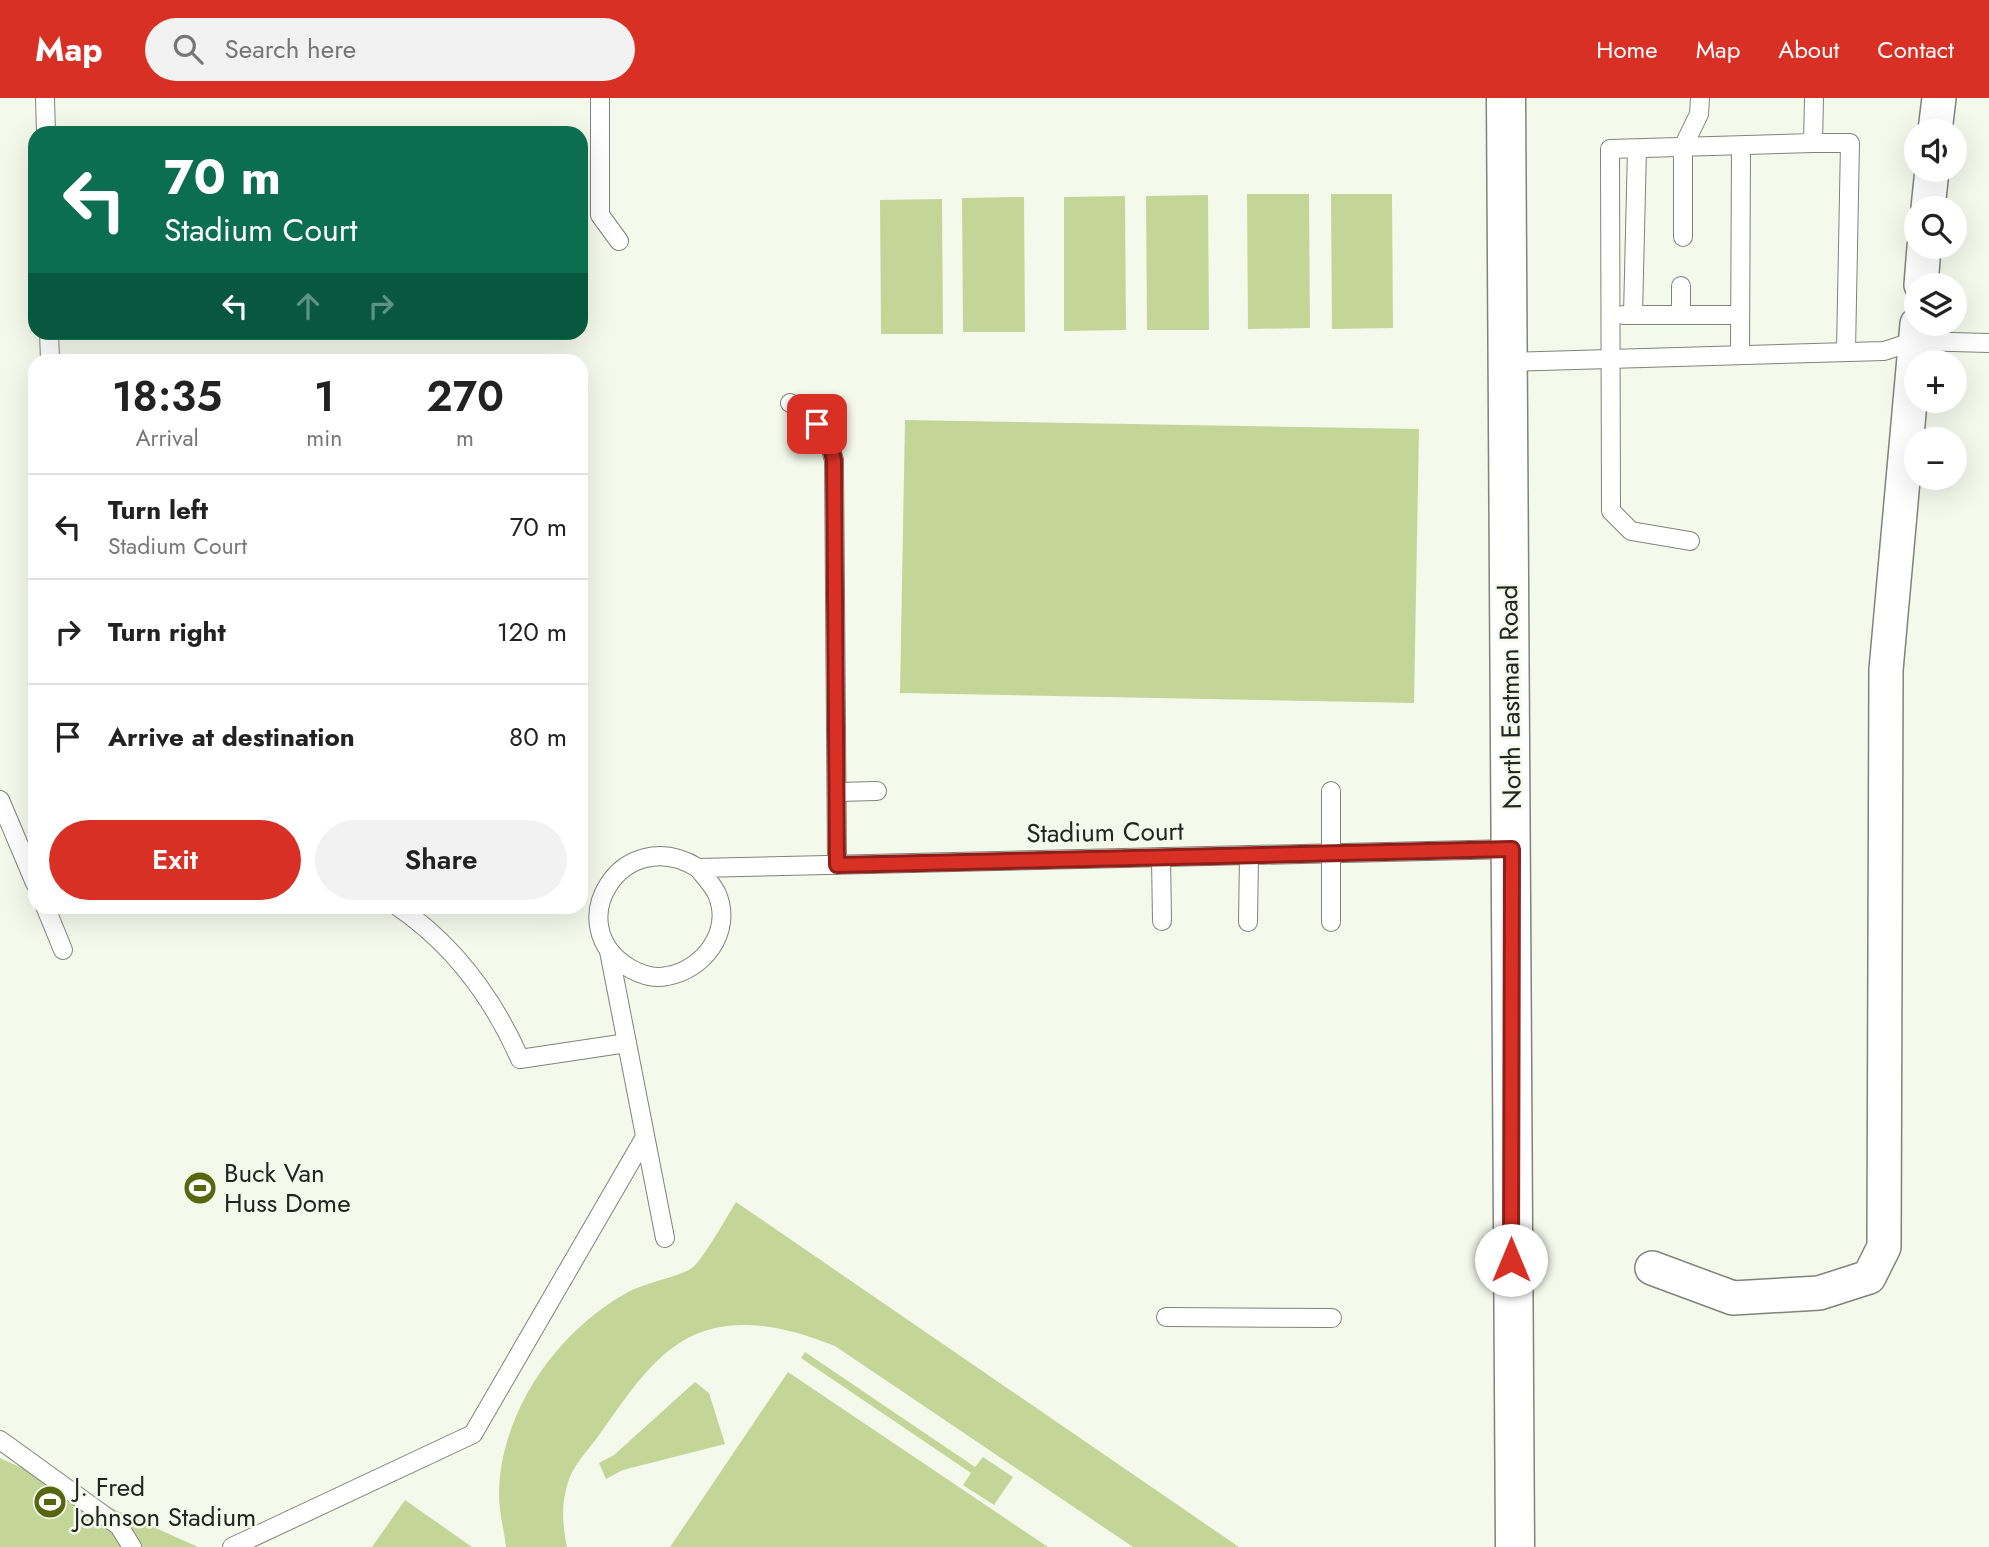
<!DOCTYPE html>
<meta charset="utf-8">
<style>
:root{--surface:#fff;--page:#f2f2f2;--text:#222;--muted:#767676;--line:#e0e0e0;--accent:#d93025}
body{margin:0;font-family:Jost,sans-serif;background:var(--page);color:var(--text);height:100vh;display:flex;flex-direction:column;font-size:26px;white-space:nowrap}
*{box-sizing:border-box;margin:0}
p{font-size:23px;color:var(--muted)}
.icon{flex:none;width:38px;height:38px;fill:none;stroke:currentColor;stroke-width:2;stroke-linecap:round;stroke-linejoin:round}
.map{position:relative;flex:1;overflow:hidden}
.panel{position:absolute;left:28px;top:256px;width:560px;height:560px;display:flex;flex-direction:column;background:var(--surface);border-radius:21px;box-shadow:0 7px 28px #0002}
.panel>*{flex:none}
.banner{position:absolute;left:28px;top:28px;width:560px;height:214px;border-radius:21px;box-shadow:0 7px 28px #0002;background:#0b6e4f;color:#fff;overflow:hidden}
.tools{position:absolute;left:1904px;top:21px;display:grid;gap:14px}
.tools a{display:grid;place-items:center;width:63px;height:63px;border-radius:50%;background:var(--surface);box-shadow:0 7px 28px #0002;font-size:35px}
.pin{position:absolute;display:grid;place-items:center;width:60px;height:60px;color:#fff;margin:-30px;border-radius:14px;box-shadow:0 4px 10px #0006}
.me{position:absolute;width:77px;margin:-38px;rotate:0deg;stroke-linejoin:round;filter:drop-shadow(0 0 5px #0008)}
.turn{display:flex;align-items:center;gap:24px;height:147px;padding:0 21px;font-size:32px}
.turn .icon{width:91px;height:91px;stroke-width:2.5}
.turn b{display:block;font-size:49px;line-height:60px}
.lanes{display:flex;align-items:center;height:66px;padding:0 21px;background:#0003;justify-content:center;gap:35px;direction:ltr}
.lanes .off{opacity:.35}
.eta{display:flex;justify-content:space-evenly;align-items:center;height:119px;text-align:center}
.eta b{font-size:42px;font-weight:600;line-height:49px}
.primary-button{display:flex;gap:14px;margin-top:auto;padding:14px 21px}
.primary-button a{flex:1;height:80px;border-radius:42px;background:var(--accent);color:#fff;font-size:28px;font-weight:600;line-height:80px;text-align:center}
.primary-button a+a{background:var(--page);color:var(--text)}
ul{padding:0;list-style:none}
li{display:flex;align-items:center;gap:21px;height:105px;padding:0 21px;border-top:2px solid var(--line)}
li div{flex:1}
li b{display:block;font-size:26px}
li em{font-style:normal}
header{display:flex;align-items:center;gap:42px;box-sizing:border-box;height:98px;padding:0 35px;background:var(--accent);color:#fff}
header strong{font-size:33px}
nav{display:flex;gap:38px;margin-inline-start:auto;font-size:24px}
.search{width:490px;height:63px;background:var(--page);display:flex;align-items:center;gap:18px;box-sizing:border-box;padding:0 24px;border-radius:38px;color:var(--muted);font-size:26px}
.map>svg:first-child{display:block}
</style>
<header>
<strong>Map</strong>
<div class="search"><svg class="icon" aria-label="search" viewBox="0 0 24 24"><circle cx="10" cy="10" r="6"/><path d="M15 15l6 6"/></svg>Search here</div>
<nav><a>Home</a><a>Map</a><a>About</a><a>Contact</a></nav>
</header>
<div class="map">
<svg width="1989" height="1449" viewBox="0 0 1989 1449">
<rect width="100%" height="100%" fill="#f5f9ec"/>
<g fill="#c4d697">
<polygon points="1247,96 1309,96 1310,230 1248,231"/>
<polygon points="1331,96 1392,96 1393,230 1332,231"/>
<polygon points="1208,97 1209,232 1147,232 1146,98"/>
<polygon points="1125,98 1126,232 1064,233 1064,99"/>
<polygon points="1024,99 1025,234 963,234 962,100"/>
<polygon points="942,101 943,236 881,236 880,102"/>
<polygon points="905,322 1419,331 1414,605 900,595"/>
<path d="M736,1104L1239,1449H1133L835,1248C798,1233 755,1221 715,1230C660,1242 630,1295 599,1337C590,1350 575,1365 569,1381C561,1405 562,1425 567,1449H506C504,1432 499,1414 499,1396C500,1314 557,1233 628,1194C645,1185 681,1178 692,1170C702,1163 728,1117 736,1104Z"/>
<polygon points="805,1254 975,1369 983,1359 1013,1379 994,1407 963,1387 971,1375 801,1260"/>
<polygon points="788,1274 1048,1449 670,1449"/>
<polygon points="695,1284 709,1295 725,1346 623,1372 606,1381 599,1365 614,1357"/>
<polygon points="0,1360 198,1449 0,1449"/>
<polygon points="405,1402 472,1449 372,1449"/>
</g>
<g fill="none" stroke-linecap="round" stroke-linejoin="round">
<defs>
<g id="service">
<polyline points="45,0 46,35"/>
<polyline points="600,0 600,117 619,143"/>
<polyline points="1813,45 1850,45 1846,253"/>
<polyline points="1683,139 1683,49 1699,16 1700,0"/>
<polyline points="1623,217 1740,217"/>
<polyline points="1633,217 1637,51"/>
<polyline points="1681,217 1681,188"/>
<polyline points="49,234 50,262"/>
<polyline points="1740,256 1741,48"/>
<polyline points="1507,264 1884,253 1915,243 1989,245"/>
<path d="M790,305C814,315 828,338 834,362L837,767"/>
<polyline points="1690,443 1631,433 1611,413 1610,51 1813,45 1814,0"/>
<polyline points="1331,693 1331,824"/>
<polyline points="837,694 877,693"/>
<polyline points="0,702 35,785"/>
<polyline points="1161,759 1162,823"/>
<path d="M698,770C704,778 713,787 717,796C733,834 703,872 667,878C654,881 642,877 631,871C557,829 622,723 698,770L1512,751"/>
<polyline points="45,808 63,852"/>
<path d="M397,808C453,846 493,900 520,961L627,945"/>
<polyline points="1248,824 1249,757"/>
<polyline points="609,853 665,1140"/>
<polyline points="1166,1219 1332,1220"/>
<polyline points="0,1342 119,1428 132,1449"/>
<polyline points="232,1449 473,1336 645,1039"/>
</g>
<g id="minor">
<polyline points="1935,33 1939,0"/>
<polyline points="1928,110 1932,72"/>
<polyline points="1921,187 1924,149"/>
<polyline points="1652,1170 1733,1200 1819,1195 1869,1179 1884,1149 1886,572 1917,226"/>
</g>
<polyline id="secondary" points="1506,0 1515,1449"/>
</defs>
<use href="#service" stroke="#808378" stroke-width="20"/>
<use href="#minor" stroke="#808378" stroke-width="36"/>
<use href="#secondary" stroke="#808378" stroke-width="41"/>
<use href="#service" stroke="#fff" stroke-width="18"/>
<use href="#minor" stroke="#fff" stroke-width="33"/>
<use href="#secondary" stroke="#fff" stroke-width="38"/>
</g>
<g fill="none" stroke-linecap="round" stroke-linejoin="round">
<defs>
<polyline id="route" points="817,326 830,346 834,362 837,767 1512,751 1511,1162"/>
</defs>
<use href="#route" stroke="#8d1f18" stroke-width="18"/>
<use href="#route" stroke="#d93025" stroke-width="12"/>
</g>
<defs>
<symbol id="stadium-disc" viewBox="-11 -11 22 22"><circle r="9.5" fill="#566710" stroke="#f5f9ec"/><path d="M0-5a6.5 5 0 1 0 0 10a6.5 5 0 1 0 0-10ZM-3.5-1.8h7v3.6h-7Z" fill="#fff"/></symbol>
</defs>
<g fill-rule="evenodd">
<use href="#stadium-disc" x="181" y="1071" width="38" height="38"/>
<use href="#stadium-disc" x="31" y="1385" width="38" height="38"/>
</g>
<g text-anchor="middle" stroke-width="5" stroke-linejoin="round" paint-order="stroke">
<g font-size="26" fill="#232420" stroke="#f5f9ec">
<text transform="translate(1510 599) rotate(-91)" y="9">North Eastman Road</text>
<text transform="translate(1105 734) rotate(-1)" y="9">Stadium Court</text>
</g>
<g font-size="26" fill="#232420" stroke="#f5f9ec" text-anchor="start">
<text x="224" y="1084">Buck Van<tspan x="224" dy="30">Huss Dome</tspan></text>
<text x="74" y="1398">J. Fred<tspan x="74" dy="30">Johnson Stadium</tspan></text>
</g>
</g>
</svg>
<div class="tools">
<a><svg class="icon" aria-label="sound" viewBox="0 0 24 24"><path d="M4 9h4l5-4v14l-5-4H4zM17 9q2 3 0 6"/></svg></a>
<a><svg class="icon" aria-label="search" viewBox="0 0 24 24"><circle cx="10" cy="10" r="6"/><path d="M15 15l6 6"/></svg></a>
<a><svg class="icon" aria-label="layers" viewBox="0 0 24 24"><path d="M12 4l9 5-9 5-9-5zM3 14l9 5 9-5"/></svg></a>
<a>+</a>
<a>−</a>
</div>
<div class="pin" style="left:817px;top:326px;background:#d93025"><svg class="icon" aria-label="arrive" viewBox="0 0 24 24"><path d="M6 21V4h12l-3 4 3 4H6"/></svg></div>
<svg class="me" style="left:1511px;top:1162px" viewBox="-20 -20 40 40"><circle r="19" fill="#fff"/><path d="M0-13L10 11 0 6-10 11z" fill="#d93025"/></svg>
<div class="banner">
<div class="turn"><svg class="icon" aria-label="left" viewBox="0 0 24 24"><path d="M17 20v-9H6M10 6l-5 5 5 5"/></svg><div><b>70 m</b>Stadium Court</div></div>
<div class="lanes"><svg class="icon" aria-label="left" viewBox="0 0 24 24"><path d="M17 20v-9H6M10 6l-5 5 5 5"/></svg><svg class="icon off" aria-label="ahead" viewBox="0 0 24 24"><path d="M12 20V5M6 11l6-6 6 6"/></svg><svg class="icon off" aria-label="right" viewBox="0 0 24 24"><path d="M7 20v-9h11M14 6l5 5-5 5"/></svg></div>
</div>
<section class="panel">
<div class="eta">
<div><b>18:35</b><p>Arrival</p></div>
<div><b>1</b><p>min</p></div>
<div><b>270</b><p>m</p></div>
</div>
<ul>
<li><svg class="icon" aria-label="left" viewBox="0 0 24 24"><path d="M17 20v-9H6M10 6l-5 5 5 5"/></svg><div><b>Turn left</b><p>Stadium Court</p></div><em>70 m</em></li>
<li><svg class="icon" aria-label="right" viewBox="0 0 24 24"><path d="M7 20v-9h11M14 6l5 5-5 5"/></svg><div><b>Turn right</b></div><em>120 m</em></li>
<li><svg class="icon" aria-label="arrive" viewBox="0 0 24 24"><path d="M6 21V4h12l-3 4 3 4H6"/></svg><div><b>Arrive at destination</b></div><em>80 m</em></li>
</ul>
<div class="primary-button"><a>Exit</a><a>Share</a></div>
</section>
</div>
